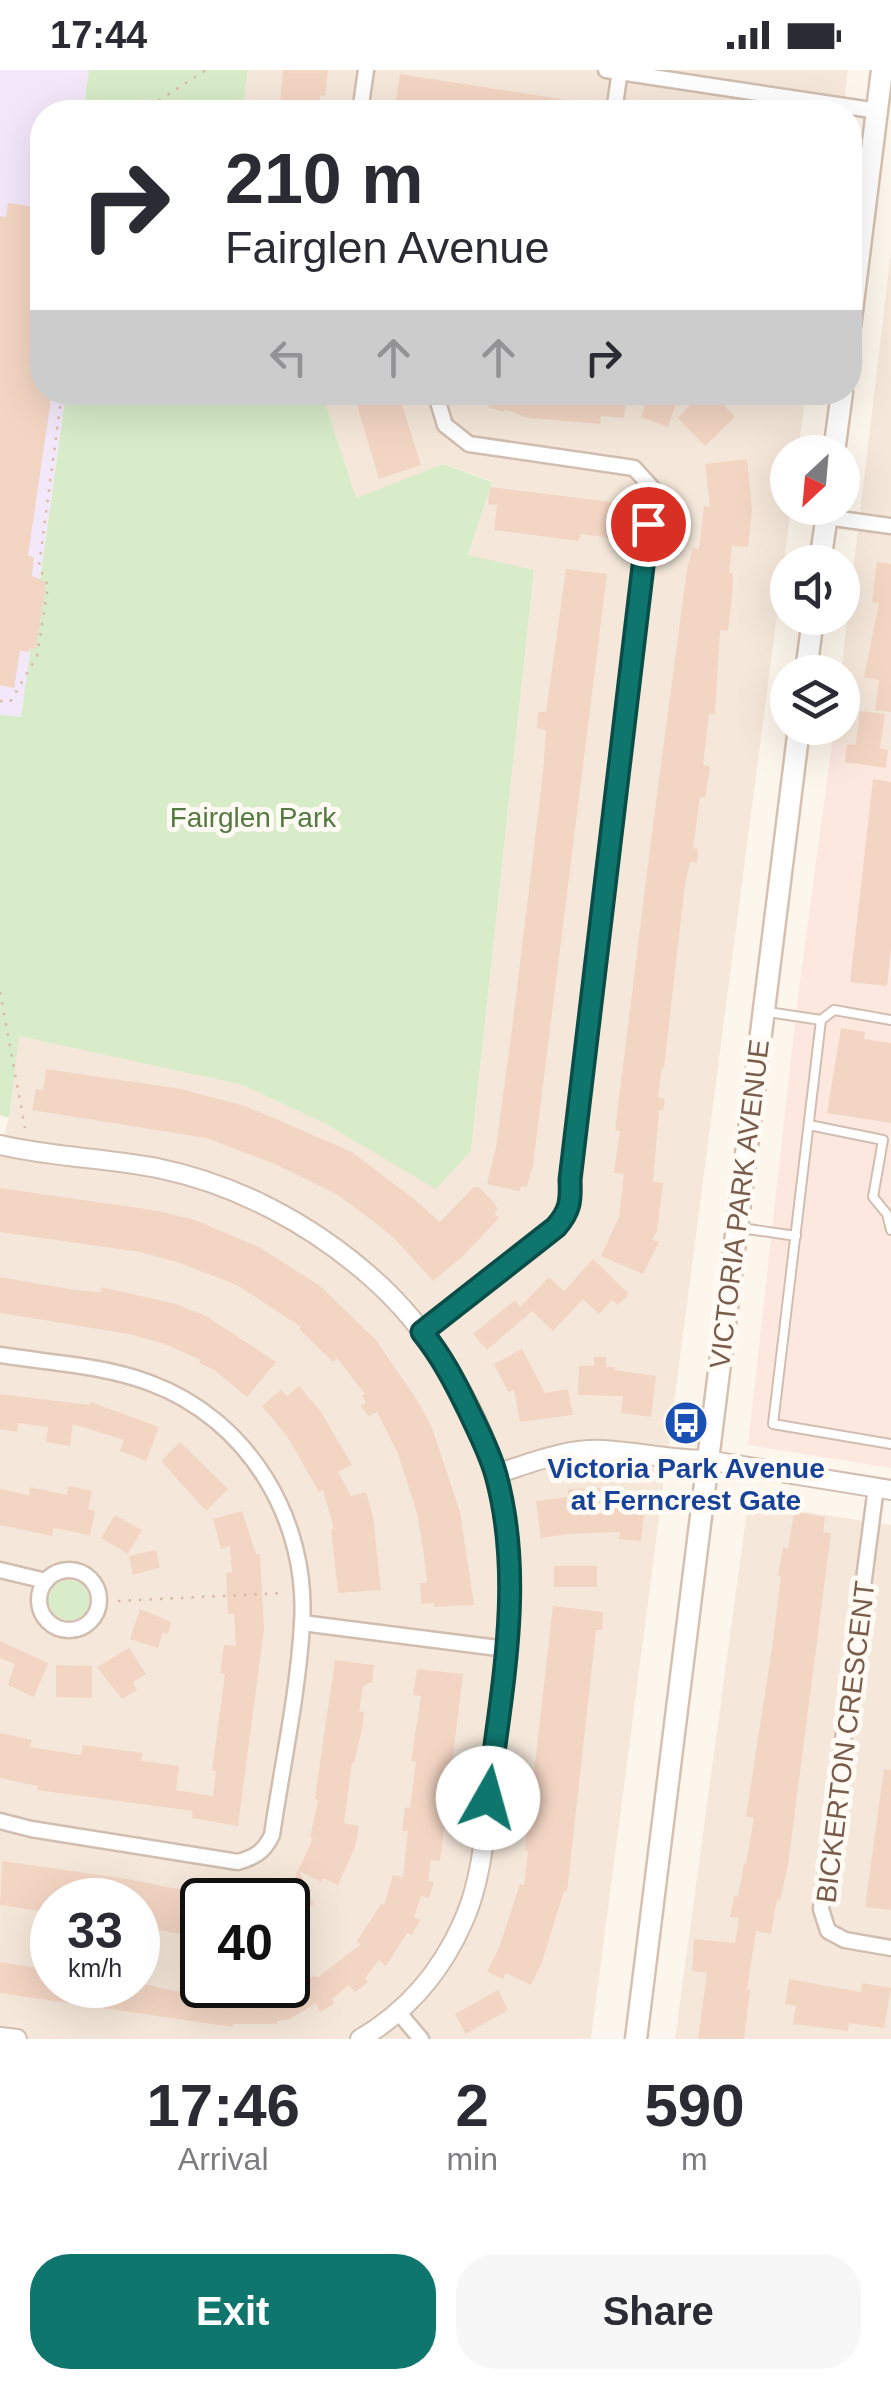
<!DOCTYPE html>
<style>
:root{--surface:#fff;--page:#f7f7f7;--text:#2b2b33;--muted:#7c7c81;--accent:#0f766e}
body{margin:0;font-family:Helvetica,sans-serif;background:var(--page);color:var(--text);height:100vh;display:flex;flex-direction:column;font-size:38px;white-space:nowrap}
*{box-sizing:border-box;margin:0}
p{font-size:32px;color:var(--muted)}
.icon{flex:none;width:55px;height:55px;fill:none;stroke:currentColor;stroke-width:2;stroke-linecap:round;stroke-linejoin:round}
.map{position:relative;height:1969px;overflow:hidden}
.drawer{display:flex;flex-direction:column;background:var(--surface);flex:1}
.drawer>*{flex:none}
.guide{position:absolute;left:30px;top:30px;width:832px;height:305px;border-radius:40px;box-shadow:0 10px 40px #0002;background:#fff;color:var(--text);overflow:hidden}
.needle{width:65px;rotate:206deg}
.controls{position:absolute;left:770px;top:365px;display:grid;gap:20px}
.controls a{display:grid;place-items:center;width:90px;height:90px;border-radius:50%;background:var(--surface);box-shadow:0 10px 40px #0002;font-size:50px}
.speed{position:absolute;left:30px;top:1808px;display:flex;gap:20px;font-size:50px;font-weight:700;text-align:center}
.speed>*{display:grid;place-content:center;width:130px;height:130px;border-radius:50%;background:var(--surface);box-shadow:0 10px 40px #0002;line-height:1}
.speed small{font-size:25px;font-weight:400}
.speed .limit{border:5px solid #111;border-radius:15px;background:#fff;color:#111}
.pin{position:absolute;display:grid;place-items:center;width:85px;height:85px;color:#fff;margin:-42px;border:5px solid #fff;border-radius:50%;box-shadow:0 2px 10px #0007}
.me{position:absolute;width:110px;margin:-55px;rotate:7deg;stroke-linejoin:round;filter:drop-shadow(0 0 8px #0008)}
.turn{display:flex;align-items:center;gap:35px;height:210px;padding:0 30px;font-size:45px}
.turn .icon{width:130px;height:130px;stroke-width:2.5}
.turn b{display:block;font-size:70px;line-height:85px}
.lanes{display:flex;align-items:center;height:95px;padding:0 30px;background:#0003;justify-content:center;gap:50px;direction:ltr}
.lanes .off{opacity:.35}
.eta{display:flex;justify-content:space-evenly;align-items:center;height:170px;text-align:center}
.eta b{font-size:60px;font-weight:800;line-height:70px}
.button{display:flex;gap:20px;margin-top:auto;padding:20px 30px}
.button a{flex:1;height:115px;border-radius:40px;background:var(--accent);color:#fff;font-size:40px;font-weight:800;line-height:115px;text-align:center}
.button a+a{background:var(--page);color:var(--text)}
.status{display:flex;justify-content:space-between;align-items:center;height:70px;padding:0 50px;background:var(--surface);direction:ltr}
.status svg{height:28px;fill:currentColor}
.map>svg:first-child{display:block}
</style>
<div class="status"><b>17:44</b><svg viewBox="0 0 49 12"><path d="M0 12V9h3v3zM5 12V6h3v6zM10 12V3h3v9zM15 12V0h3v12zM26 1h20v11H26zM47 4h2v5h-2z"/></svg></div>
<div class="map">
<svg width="891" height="1969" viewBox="0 0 891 1969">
<rect width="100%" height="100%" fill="#fdf6ec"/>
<g fill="#f5e8da" fill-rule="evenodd">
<polygon points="248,0 848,0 843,42 242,42"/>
<polygon points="891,182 891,681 832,673 834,658 842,658 841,602"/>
<path d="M322,323H806L798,382H788V438H791L591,1969H0V1081L9,1047L18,965L243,1015L326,1054L471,1080L534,501L468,486L492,411L443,394L356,429ZM52,1830H138V1915H52ZM202,1830H288V1915H202Z"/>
<polygon points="748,1433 891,1455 891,1969 675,1969"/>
</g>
<polygon fill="#fde8e0" points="832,673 891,681 891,1398 748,1375 798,926"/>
<polygon fill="#f3e8fa" points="0,0 89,0 83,42 42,42 42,322 66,323 21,648 0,645"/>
<g fill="#d8ecc9">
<polygon points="89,0 248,0 242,42 83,42"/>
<polygon points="66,323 322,323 356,428 443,394 492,412 468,485 534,500 471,1081 436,1119 326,1054 243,1015 19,966 9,1048 0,1045 0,645 21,647"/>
<circle cx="69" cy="1530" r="20"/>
</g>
<g fill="#f3d5c3">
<polygon points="283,0 328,0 325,26 320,25 320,42 279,42"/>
<polygon points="400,4 599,35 599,42 394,42"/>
<polygon points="8,133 42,138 42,188 35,239 42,241 42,322 52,322 28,486 34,487 32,506 46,512 36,579 30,578 29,582 20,581 14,618 0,615 0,146 6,147"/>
<polygon points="353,322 398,322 421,395 379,409"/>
<polygon points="492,322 627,322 624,348 601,346 600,354 528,348 505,339 504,342 488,337"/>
<polygon points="658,322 680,322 668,357 641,347 647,330 656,329"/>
<polygon points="703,322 711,322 735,347 705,376 678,348"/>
<polygon points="747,389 752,440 748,477 732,476 729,503 733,503 732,527 728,561 720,560 715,644 709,644 703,695 710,696 708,710 705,728 700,727 693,778 698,779 697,793 690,792 685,814 664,998 662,997 658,1027 665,1029 663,1041 659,1040 653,1112 663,1113 657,1161 652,1170 659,1172 643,1204 601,1186 619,1147 624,1104 614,1103 620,1061 615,1060 651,770 687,499 693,478 699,479 704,436 710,437 705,394"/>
<polygon points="490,417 620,433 614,468 580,464 579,471 494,460 497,435 488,434"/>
<polygon points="877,492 891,494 891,642 875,640 879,610 864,607 879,533 872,532"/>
<polygon points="566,499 607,504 533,1095 527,1117 521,1116 520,1121 513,1120 487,1114 496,1077 512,959 543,703 546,660 537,658 538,642 546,642"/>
<polygon points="860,641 885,644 880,678 888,680 886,698 845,692 847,675 856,674"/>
<polygon points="873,709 891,712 891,879 887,916 850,912"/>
<polygon points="841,958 865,962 864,969 891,973 891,1053 827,1043"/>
<polygon points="46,999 181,1019 248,1037 352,1082 414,1129 440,1152 474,1117 479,1117 495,1134 498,1139 494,1143 499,1148 464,1185 433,1211 393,1167 365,1145 336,1124 273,1093 206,1068 32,1040 36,1019 43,1020"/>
<polygon points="0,1118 159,1141 195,1150 259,1177 319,1215 376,1270 419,1333 432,1358 460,1442 474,1535 434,1537 434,1533 421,1534 420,1513 427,1513 423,1478 417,1443 398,1384 377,1342 368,1346 361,1336 366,1333 362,1326 365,1324 337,1288 333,1292 299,1259 301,1257 237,1215 177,1192 140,1182 0,1162"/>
<polygon points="593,1189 629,1224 618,1235 612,1230 599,1244 583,1229 553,1261 532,1241 487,1280 473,1264 515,1230 520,1237 549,1207 564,1221"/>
<polygon points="0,1207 75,1220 100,1222 101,1217 176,1234 206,1246 276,1292 247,1327 214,1300 199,1293 201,1290 162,1273 129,1264 0,1243"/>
<polygon points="522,1279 545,1323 568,1319 573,1345 520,1352 514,1320 508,1322 494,1294"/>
<polygon points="594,1287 606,1287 606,1297 615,1297 614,1300 656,1306 651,1347 621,1343 623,1326 578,1325 579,1296 594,1296"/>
<polygon points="299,1316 321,1342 352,1395 338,1402 351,1426 366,1422 373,1447 381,1520 338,1523 331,1459 334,1459 323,1420 319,1422 287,1366 262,1336 281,1320 287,1326"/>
<polygon points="0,1324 90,1335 91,1332 159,1357 146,1391 120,1381 124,1370 73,1354 70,1376 46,1372 48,1357 18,1353 17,1362 0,1359"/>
<polygon points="180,1372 228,1419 206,1441 161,1391"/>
<polygon points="68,1416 92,1421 88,1439 95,1441 90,1465 54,1458 52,1466 0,1455 0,1419 29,1425 30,1417 67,1425"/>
<polygon points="603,1418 603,1423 646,1428 641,1471 619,1469 620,1462 567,1464 541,1468 536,1431 568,1427 568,1419"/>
<polygon points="242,1441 256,1484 260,1484 264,1559 238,1756 192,1748 193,1741 37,1720 38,1716 0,1708 0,1663 32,1670 30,1677 81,1685 83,1675 143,1683 141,1691 179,1696 176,1720 213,1726 216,1701 212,1700 225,1604 220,1603 224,1575 236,1576 234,1544 228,1544 226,1503 232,1502 230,1476 221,1479 213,1449"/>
<polygon points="794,1442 825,1447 823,1462 831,1463 788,1795 780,1830 777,1829 771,1864 756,1861 747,1920 750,1920 744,1969 698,1969 707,1903 692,1901 694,1869 735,1873 739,1848 730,1847 734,1826 738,1827 744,1794 746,1794 754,1748 746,1746 772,1578 781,1506 778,1506 783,1477 788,1478"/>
<polygon points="115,1445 142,1460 128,1484 101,1468"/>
<polygon points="156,1480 160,1497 133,1505 129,1486"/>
<rect x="554" y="1496" width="43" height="21"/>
<polygon points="553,1536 603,1542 602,1560 596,1560 567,1822 564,1821 541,1895 531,1915 506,1903 503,1909 487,1902 499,1878 520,1814 524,1815 528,1781 525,1780"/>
<polygon points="140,1539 171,1552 168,1564 163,1562 158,1578 130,1569"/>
<polygon points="0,1571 48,1593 34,1627 8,1615 15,1594 0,1588"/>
<polygon points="129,1578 146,1604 133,1612 137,1620 122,1629 97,1597"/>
<polygon points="335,1590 374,1595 372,1612 363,1616 359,1641 364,1642 363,1655 354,1693 352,1693 344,1753 359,1756 355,1777 338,1815 323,1808 321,1812 299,1801 314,1835 300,1840 306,1855 288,1863 288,1830 247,1830 294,1810 313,1768 310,1768 318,1730 315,1729 317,1713"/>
<polygon points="56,1595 92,1596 92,1628 56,1627"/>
<polygon points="417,1599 463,1604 440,1791 431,1790 428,1811 434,1812 429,1828 421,1826 414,1847 420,1850 412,1865 407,1863 386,1896 379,1890 365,1908 368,1912 355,1922 349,1915 332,1929 334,1934 320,1942 316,1933 290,1949 277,1951 277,1954 233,1954 233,1957 0,1923 0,1892 52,1900 52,1915 138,1913 218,1930 219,1916 233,1917 232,1925 270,1927 269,1923 288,1920 315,1905 317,1908 361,1874 357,1871 381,1834 384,1835 393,1805 403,1807 408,1761 402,1761 405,1737 410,1738 416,1691 411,1691 421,1626 413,1625"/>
<polygon points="884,1699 891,1700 891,1840 865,1837"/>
<polygon points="2,1791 128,1809 202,1824 202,1868 138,1856 138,1830 52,1830 52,1843 0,1835"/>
<polygon points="789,1909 861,1922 862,1913 891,1918 884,1958 849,1953 848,1961 793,1954 796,1936 785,1934"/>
<polygon points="498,1920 508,1940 466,1964 455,1944"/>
</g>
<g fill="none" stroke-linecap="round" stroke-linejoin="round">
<defs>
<g id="service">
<polyline points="768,942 821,950"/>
<polyline points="891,950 834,940 821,950 773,1354 891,1374"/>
<polyline points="809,1055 883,1070 873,1127 887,1144 891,1160"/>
<polyline points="741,1158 796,1166"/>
</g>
<g id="minor">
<polyline points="606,0 878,41"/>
<polyline points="360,42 366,0"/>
<polyline points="614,42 620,0"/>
<polyline points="826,447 891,456"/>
<path d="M422,1262L556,1157C571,1141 571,1131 570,1110L648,453L655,421L634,398L469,374L445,355L435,322"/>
<path d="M0,1285C49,1293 104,1295 150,1313C248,1349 309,1450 302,1554C298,1624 282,1696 272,1765C264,1782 255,1787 238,1792L31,1759L0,1751"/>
<polyline points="876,1417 821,1839 828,1861 845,1870 891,1878"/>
<polyline points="0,1500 46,1511"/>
<circle cx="69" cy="1530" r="30"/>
<polyline points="302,1553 506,1579"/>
<polyline points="400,1944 421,1969"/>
</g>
<g id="tertiary">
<path d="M0,1075C51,1087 106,1088 157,1098C236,1114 311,1154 371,1207C426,1255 476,1333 496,1403C524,1502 503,1605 491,1704C485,1753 484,1806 463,1852C441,1902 408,1941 360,1969"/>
<path d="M496,1404C531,1393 566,1378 604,1380C638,1382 671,1390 706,1390L891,1420"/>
<polyline points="0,1967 17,1969"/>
</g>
<g id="secondary">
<polyline points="850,257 882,0"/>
<polyline points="834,382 842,322"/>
<polyline points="820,492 828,438"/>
<polyline points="806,602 813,548"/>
<polyline points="636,1969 799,658"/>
</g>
</defs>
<use href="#service" stroke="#d1beb0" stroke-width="12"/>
<use href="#minor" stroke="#d1beb0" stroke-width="19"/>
<use href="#tertiary" stroke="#d1beb0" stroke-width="22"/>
<use href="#secondary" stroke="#d6c0b0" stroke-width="25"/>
<g stroke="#d9b8a5" stroke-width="2.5" stroke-dasharray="2.5 8" stroke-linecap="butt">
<polyline points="141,42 206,0"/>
<polyline points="0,631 10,632 37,586 48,516 39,496 62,322"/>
<polyline points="0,922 25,1058"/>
<polyline points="118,1531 285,1523"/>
</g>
<use href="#service" stroke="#fff" stroke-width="8"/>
<use href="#minor" stroke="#fff" stroke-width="14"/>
<use href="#tertiary" stroke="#fff" stroke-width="18"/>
<use href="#secondary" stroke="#fff" stroke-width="20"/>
</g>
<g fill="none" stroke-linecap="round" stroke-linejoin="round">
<defs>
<path id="route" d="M488,1728C501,1621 525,1511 496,1405C490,1383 479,1362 469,1341C455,1312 442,1287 422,1262L556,1157C570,1141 571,1131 570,1110L648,454"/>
</defs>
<use href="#route" stroke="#0a4d48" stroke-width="25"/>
<use href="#route" stroke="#0f766e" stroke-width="18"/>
</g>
<defs>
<symbol id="bus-disc" viewBox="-11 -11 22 22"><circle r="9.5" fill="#1a4fb4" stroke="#fffaf3"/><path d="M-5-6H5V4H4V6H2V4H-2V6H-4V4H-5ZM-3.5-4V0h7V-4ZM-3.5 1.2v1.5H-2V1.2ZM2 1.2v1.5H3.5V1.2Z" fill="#fff"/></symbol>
</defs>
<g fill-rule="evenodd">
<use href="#bus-disc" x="661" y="1328" width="50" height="50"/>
</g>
<g text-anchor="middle" stroke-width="10" stroke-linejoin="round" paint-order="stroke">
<g font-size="28" fill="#537a41" stroke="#fffaf3">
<text x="253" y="757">Fairglen Park</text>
</g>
<g font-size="28" fill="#7a5c4d" stroke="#fffaf3">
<text transform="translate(739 1134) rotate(-83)" y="10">VICTORIA PARK AVENUE</text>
<text transform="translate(845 1672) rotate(-83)" y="10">BICKERTON CRESCENT</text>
</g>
<g font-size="28" font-weight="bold" fill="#164399" stroke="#fffaf3">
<text x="686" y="1408">Victoria Park Avenue<tspan x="686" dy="32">at Ferncrest Gate</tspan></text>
</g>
</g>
</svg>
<div class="controls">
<a><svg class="needle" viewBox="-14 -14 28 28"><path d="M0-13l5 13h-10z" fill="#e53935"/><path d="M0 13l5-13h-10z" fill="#7c7c81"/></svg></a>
<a><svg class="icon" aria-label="sound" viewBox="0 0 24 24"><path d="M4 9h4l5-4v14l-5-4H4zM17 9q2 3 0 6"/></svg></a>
<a><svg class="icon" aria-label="layers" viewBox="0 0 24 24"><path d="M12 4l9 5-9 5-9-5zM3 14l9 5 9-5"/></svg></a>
</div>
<div class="speed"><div>33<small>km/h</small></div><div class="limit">40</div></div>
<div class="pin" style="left:648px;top:454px;background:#d93025"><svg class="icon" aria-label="arrive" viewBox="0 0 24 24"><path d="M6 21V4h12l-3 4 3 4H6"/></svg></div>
<svg class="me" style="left:488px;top:1728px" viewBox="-20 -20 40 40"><circle r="19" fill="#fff"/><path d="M0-13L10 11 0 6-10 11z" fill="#0f766e"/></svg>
<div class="guide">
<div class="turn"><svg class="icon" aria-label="right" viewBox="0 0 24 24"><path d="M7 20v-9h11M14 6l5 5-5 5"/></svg><div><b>210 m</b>Fairglen Avenue</div></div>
<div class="lanes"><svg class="icon off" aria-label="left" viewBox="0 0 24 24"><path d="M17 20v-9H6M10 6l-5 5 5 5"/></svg><svg class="icon off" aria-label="ahead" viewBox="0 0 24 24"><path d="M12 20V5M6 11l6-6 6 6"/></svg><svg class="icon off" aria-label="ahead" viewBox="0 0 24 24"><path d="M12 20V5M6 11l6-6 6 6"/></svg><svg class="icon" aria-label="right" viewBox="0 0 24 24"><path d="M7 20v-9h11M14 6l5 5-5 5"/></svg></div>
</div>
</div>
<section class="drawer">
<div class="eta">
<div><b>17:46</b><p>Arrival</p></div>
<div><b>2</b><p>min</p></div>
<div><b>590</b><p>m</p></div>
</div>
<div class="button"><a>Exit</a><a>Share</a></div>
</section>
